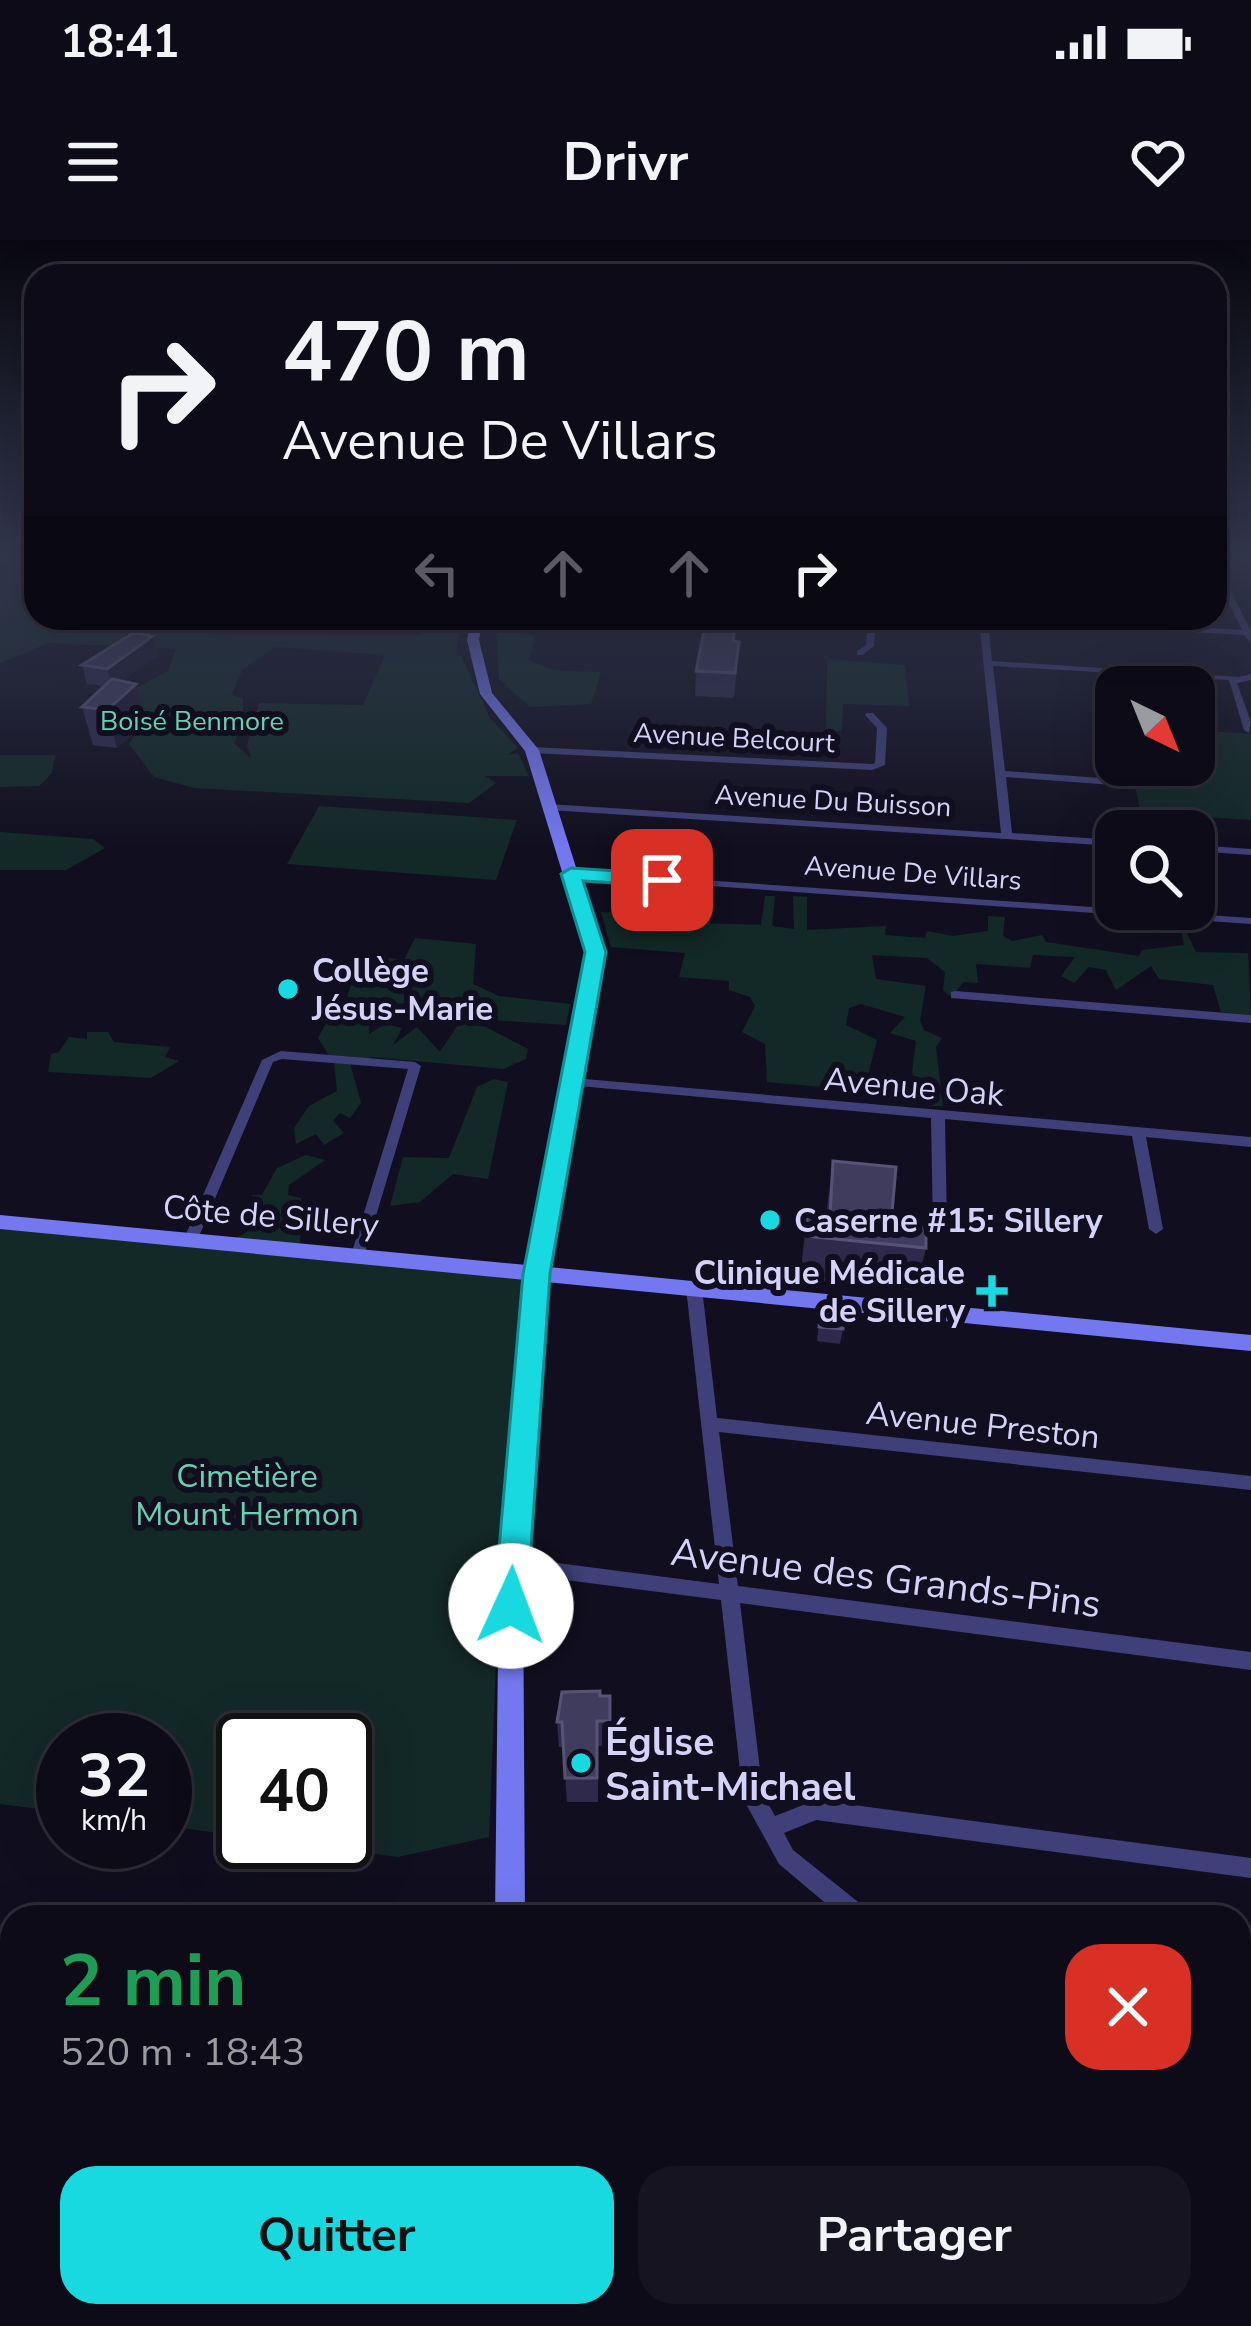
<!DOCTYPE html>
<html lang="fr">
<meta charset="utf-8">
<style>
:root{--surface:#0d0b17;--page:#161420;--text:#f1f3f6;--muted:#9a9ba1;--line:#2d2b36;--accent:#18d8e0}
body{margin:0;font-family:"Nunito Sans",sans-serif;background:var(--page);color:var(--text);height:100vh;display:flex;flex-direction:column;font-size:45px;white-space:nowrap}
*{box-sizing:border-box;margin:0}
p{font-size:39px;color:var(--muted)}
.icon{flex:none;width:66px;height:66px;fill:none;stroke:currentColor;stroke-width:2;stroke-linecap:round;stroke-linejoin:round}
.map{position:relative;flex:1;overflow:hidden}
.sheet{position:absolute;left:0px;top:1665px;width:1251px;height:423px;display:flex;flex-direction:column;background:var(--surface);border-radius:36px 36px 0 0;box-shadow:0 12px 48px #0002,0 0 0 3px var(--line)}
.sheet>*{flex:none}
.hud{position:absolute;left:24px;top:24px;width:1203px;height:366px;border-radius:36px;box-shadow:0 12px 48px #0002,0 0 0 3px var(--line);background:#0d0b17;color:var(--text);overflow:hidden}
.needle{width:78px;rotate:137deg}
.controls{position:absolute;left:1095px;top:426px;display:grid;gap:24px}
.controls a{display:grid;place-items:center;width:120px;height:120px;border-radius:24px;background:var(--surface);box-shadow:0 12px 48px #0002,0 0 0 3px var(--line);font-size:60px}
.speed{position:absolute;left:36px;top:1473px;display:flex;gap:24px;font-size:60px;font-weight:700;text-align:center}
.speed>*{display:grid;place-content:center;width:156px;height:156px;border-radius:50%;background:var(--surface);box-shadow:0 12px 48px #0002,0 0 0 3px var(--line);line-height:1}
.speed small{font-size:30px;font-weight:400}
.speed .limit{border:6px solid #111;border-radius:18px;background:#fff;color:#111}
.pin{position:absolute;display:grid;place-items:center;width:102px;height:102px;color:#fff;margin:-51px;border-radius:24px;box-shadow:0 6px 18px #0006}
.me{position:absolute;width:132px;margin:-66px;rotate:2deg;stroke-linejoin:round;filter:drop-shadow(0 0 9px #0008)}
.turn{display:flex;align-items:center;gap:42px;height:252px;padding:0 60px;font-size:54px}
.turn .icon{width:156px;height:156px;stroke-width:2.5}
.turn b{display:block;font-size:84px;line-height:102px}
.lanes{display:flex;align-items:center;height:114px;padding:0 60px;background:#0003;justify-content:center;gap:60px;direction:ltr}
.lanes .off{opacity:.35}
.round{display:grid;place-items:center;flex:none;width:126px;height:126px;border-radius:36px;background:var(--page)}
.overview{display:flex;align-items:center;justify-content:space-between;height:204px;padding:0 60px}
h1{font-size:72px;font-weight:700;line-height:90px;color:#1e9e55}
.cta{display:flex;gap:24px;margin-top:auto;padding:24px 60px}
.cta a{flex:1;height:138px;border-radius:36px;background:var(--accent);color:#111;font-size:48px;font-weight:700;line-height:138px;text-align:center}
.cta a+a{background:var(--page);color:var(--text)}
.status{display:flex;justify-content:space-between;align-items:center;height:84px;padding:0 60px;background:var(--surface);direction:ltr}
.status svg{height:33px;fill:currentColor}
header{display:flex;justify-content:space-between;align-items:center;height:156px;padding:0 60px;background:var(--surface);font-size:54px;font-weight:700}
.map>svg:first-child{display:block}
</style>
<div class="status"><b>18:41</b><svg viewBox="0 0 49 12"><path d="M0 12V9h3v3zM5 12V6h3v6zM10 12V3h3v9zM15 12V0h3v12zM26 1h20v11H26zM47 4h2v5h-2z"/></svg></div>
<header><svg class="icon" aria-label="menu" viewBox="0 0 24 24"><path d="M4 6h16M4 12h16M4 18h16"/></svg>Drivr<svg class="icon" aria-label="heart" viewBox="0 0 24 24"><path d="M12 20l-8-8c-3-5 5-10 8-4 3-6 11-1 8 4z"/></svg></header>
<div class="map">
<svg width="1251" height="2086" viewBox="0 0 1251 2086">
<rect width="100%" height="100%" fill="#110f1f"/>
<g fill="#132927" fill-rule="evenodd">
<path d="M0,317H36V378H129L123,386L220,394L420,395L423,388L399,384L406,378H462L456,415L461,416L490,478L518,508L507,515L518,513L529,536H485L496,543L469,563L194,548L154,537L129,504L144,481L136,448L168,431L176,409L49,403L0,423V337L16,323L0,327ZM275,407L385,415L363,465L259,463L247,506L251,518L234,503L243,485V458L231,455L243,429Z"/>
<polygon points="496,388 535,396 529,420 553,430 601,432 591,464 530,467 499,439"/>
<polygon points="827,419 905,425 909,466 843,464 842,491 826,491"/>
<polygon points="1194,490 1251,494 1251,580 1141,573 1130,525 1194,525"/>
<polygon points="0,515 55,515 52,533 39,546 0,547"/>
<polygon points="319,566 517,580 496,640 287,624"/>
<polygon points="0,592 93,599 105,608 66,630 0,630"/>
<polygon points="765,656 775,656 772,686 794,689 793,656 807,657 807,690 886,686 885,695 925,698 927,691 953,696 988,691 988,676 1005,677 1003,696 1012,701 1042,695 1046,702 1139,716 1142,710 1184,705 1181,691 1186,691 1196,712 1248,713 1251,775 1221,772 1213,745 1159,739 1151,726 1116,750 1106,730 1089,727 1074,743 1061,736 1075,717 1033,715 1030,728 976,724 978,743 964,742 951,757 943,750 945,732 927,718 872,715 876,739 926,746 920,780 924,790 942,798 936,807 943,866 928,866 912,833 916,801 890,793 905,777 861,764 849,768 846,785 877,800 866,843 833,848 767,842 765,804 742,792 755,766 750,757 729,750 729,741 679,737 685,713 611,707 601,672 634,674 636,664 646,662 650,679 687,680 702,674 700,683 761,685"/>
<polygon points="415,698 476,704 473,744 499,756 570,764 566,785 344,770 359,714 404,720"/>
<polygon points="328,779 370,782 369,794 385,784 402,788 393,805 417,787 440,812 459,783 486,787 528,809 526,819 503,829 371,817 350,823 361,863 350,878 340,873 333,881 344,893 324,905 316,894 296,904 294,888 309,866 337,851 334,823 318,798"/>
<polygon points="87,792 108,792 114,802 170,807 165,817 179,821 151,838 48,832 51,814 59,812 69,797 87,799"/>
<polygon points="494,839 508,842 488,939 453,934 420,962 390,966 403,917 449,918 477,847"/>
<polygon points="306,915 325,920 289,945 288,955 301,958 300,1005 536,1034 500,1324 489,1597 398,1617 286,1602 345,1602 345,1500 243,1500 243,1596 165,1586 165,1500 63,1500 63,1572 0,1564 0,982 226,1004 250,990 249,984 264,966 251,955 262,955 277,928"/>
<polygon points="12,1999 12,2076 100,2076 101,2086 0,2086 0,2002"/>
</g>
<g fill="none" stroke-linecap="round" stroke-linejoin="round">
<g fill="#3f4079" fill-rule="evenodd">
<polygon points="1215,325 1219,327 1251,391 1251,403 1244,395 988,381 992,421 1239,437 1251,434 1251,440 1237,443 1251,482 1249,493 1244,490 1229,440 1107,433 1116,472 1116,496 1111,493 1098,432 993,426 1005,531 1113,539 1118,538 1118,525 1128,525 1127,542 1113,545 1006,537 1012,593 1116,600 1116,606 548,570 543,567 548,564 1001,593 979,380 977,378 1026,378 1242,390 1215,335"/>
<polygon points="868,378 876,378 874,406 863,415 857,415 857,411 866,405"/>
<polygon points="867,473 873,473 887,488 885,525 872,530 532,513 527,510 532,507 872,524 875,523 877,488 865,475"/>
<polygon points="1194,605 1251,609 1251,615 1194,611"/>
<polygon points="571,631 1251,678 1251,684 567,636 567,632"/>
<polygon points="955,751 1251,775 1251,783 951,758 951,752"/>
<polygon points="281,811 415,822 421,826 363,1019 358,1020 351,1015 408,829 282,819 273,822 197,1001 190,1006 183,1001 262,820"/>
<polygon points="573,838 1251,897 1251,907 1146,897 1163,989 1156,994 1149,989 1132,896 945,879 947,988 940,993 933,988 931,878 568,845 567,842 568,839"/>
<polygon points="694,1042 702,1048 717,1178 1251,1236 1251,1250 719,1192 738,1346 1251,1412 1251,1430 740,1363 763,1555 775,1576 816,1560 1251,1618 1251,1638 816,1580 784,1593 793,1610 867,1669 870,1677 842,1677 779,1624 746,1564 743,1557 721,1360 511,1333 505,1330 502,1325 505,1320 511,1317 719,1344 686,1048"/>
<polygon points="1239,1856 1251,1858 1251,1882 1239,1880"/>
<polygon points="140,2076 166,2076 163,2086 137,2086"/>
<polygon points="1132,2076 1159,2076 1164,2086 1137,2086"/>
</g>
<g fill="#7478f0" fill-rule="evenodd">
<polygon points="471,378 483,378 479,400 492,453 539,510 603,713 548,1027 1251,1095 1251,1111 546,1042 523,1325 525,1677 495,1677 499,1325 525,1040 0,989 0,975 527,1025 587,713 525,511 480,454 467,400"/>
<polygon points="588,2076 624,2076 627,2086 591,2086"/>
</g>
</g>
<g fill="#2f2a4b">
<polygon points="153,396 158,415 122,441 146,482 117,508 93,505 82,467 104,446 87,444 82,425"/>
<polygon points="734,401 737,427 734,458 695,456 696,431"/>
<polygon points="833,921 891,984 926,1008 916,1050 800,1039 807,974 826,976"/>
<polygon points="821,1064 843,1089 840,1104 817,1101"/>
<polygon points="600,1456 610,1456 611,1506 598,1506 598,1562 567,1562 563,1507 559,1507 557,1482"/>
</g>
<g fill="#1b1732">
<polygon points="153,396 158,415 113,448 107,429"/>
<polygon points="136,444 146,482 117,508 107,470"/>
</g>
<g fill="#403c5e" stroke="#585376" stroke-width="3">
<polygon points="735,385 733,401 739,402 735,433 696,431 705,386"/>
<polygon points="133,393 153,396 107,429 82,425"/>
<polygon points="112,439 136,444 107,470 82,467"/>
<polygon points="833,921 896,927 891,984 926,987 926,1008 805,996 807,974 830,976"/>
<polygon points="821,1064 844,1066 843,1089 819,1087"/>
<polygon points="600,1451 600,1456 610,1456 610,1481 597,1481 597,1538 565,1538 562,1482 557,1482 562,1452"/>
</g>
<linearGradient id="sky" x2="0" y2="1"><stop stop-color="#090811"/><stop offset="0.52" stop-color="#32374d"/><stop offset="1" stop-color="#32374d" stop-opacity="0"/></linearGradient>
<rect width="1251" height="609" fill="url(#sky)"/>
<polygon fill="#18d8e0" stroke="#108c92" stroke-width="3" points="571,628 662,634 672,640 662,646 583,641 606,712 550,1034 527,1366 523,1377 511,1381 499,1377 494,1366 523,1034 585,712 561,634"/>
<g fill="#18d8e0" stroke="#110f1f" stroke-width="4.5">
<circle cx="288" cy="749" r="12"/>
<circle cx="770" cy="980" r="12"/>
<path d="M986 1033h12v12h12v12h-12v12h-12v-12h-12v-12h12z"/>
<circle cx="581" cy="1523" r="12"/>
</g>
<g text-anchor="middle" stroke-width="12" stroke-linejoin="round" paint-order="stroke">
<g font-size="27" fill="#67d2b1" stroke="#110f1f">
<text x="192" y="490">Boisé Benmore</text>
</g>
<g font-size="27" fill="#d5d2fa" stroke="#110f1f">
<text transform="translate(734 498) rotate(3)" y="9">Avenue Belcourt</text>
<text transform="translate(833 561) rotate(3)" y="9">Avenue Du Buisson</text>
<text transform="translate(913 633) rotate(4)" y="9">Avenue De Villars</text>
</g>
<g font-size="33" font-weight="bold" fill="#d5d2fa" stroke="#110f1f" text-anchor="start">
<text x="312" y="742">Collège<tspan x="312" dy="38">Jésus-Marie</tspan></text>
<text x="794" y="992">Caserne #15: Sillery</text>
<text x="965" y="1044" text-anchor="end">Clinique Médicale<tspan x="965" dy="38">de Sillery</tspan></text>
</g>
<g font-size="33" fill="#d5d2fa" stroke="#110f1f">
<text transform="translate(914 846) rotate(5)" y="12">Avenue Oak</text>
<text transform="translate(271 975) rotate(5)" y="12">Côte de Sillery</text>
<text transform="translate(983 1184) rotate(6)" y="12">Avenue Preston</text>
</g>
<g font-size="33" fill="#67d2b1" stroke="#110f1f">
<text x="247" y="1247">Cimetière<tspan x="247" dy="38">Mount Hermon</tspan></text>
</g>
<g font-size="39" fill="#d5d2fa" stroke="#110f1f">
<text transform="translate(886 1337) rotate(7)" y="14">Avenue des Grands-Pins</text>
</g>
<g font-size="39" font-weight="bold" fill="#d5d2fa" stroke="#110f1f" text-anchor="start">
<text x="605" y="1515">Église<tspan x="605" dy="45">Saint-Michael</tspan></text>
</g>
</g>
</svg>
<div class="controls">
<a><svg class="needle" viewBox="-14 -14 28 28"><path d="M0-13l5 13h-10z" fill="#e53935"/><path d="M0 13l5-13h-10z" fill="#9a9ba1"/></svg></a>
<a><svg class="icon" aria-label="search" viewBox="0 0 24 24"><circle cx="10" cy="10" r="6"/><path d="M15 15l6 6"/></svg></a>
</div>
<div class="speed"><div>32<small>km/h</small></div><div class="limit">40</div></div>
<div class="pin" style="left:662px;top:640px;background:#d93025"><svg class="icon" aria-label="arrive" viewBox="0 0 24 24"><path d="M6 21V4h12l-3 4 3 4H6"/></svg></div>
<svg class="me" style="left:511px;top:1366px" viewBox="-20 -20 40 40"><circle r="19" fill="#fff"/><path d="M0-13L10 11 0 6-10 11z" fill="#18d8e0"/></svg>
<div class="hud">
<div class="turn"><svg class="icon" aria-label="right" viewBox="0 0 24 24"><path d="M7 20v-9h11M14 6l5 5-5 5"/></svg><div><b>470 m</b>Avenue De Villars</div></div>
<div class="lanes"><svg class="icon off" aria-label="left" viewBox="0 0 24 24"><path d="M17 20v-9H6M10 6l-5 5 5 5"/></svg><svg class="icon off" aria-label="ahead" viewBox="0 0 24 24"><path d="M12 20V5M6 11l6-6 6 6"/></svg><svg class="icon off" aria-label="ahead" viewBox="0 0 24 24"><path d="M12 20V5M6 11l6-6 6 6"/></svg><svg class="icon" aria-label="right" viewBox="0 0 24 24"><path d="M7 20v-9h11M14 6l5 5-5 5"/></svg></div>
</div>
<section class="sheet">
<div class="overview"><div><h1>2 min</h1><p>520 m · 18:43</p></div><a class="round" style="background:#d93025;color:#fff"><svg class="icon" aria-label="close" viewBox="0 0 24 24"><path d="M6 6l12 12M18 6L6 18"/></svg></a></div>
<div class="cta"><a>Quitter</a><a>Partager</a></div>
</section>
</div>
